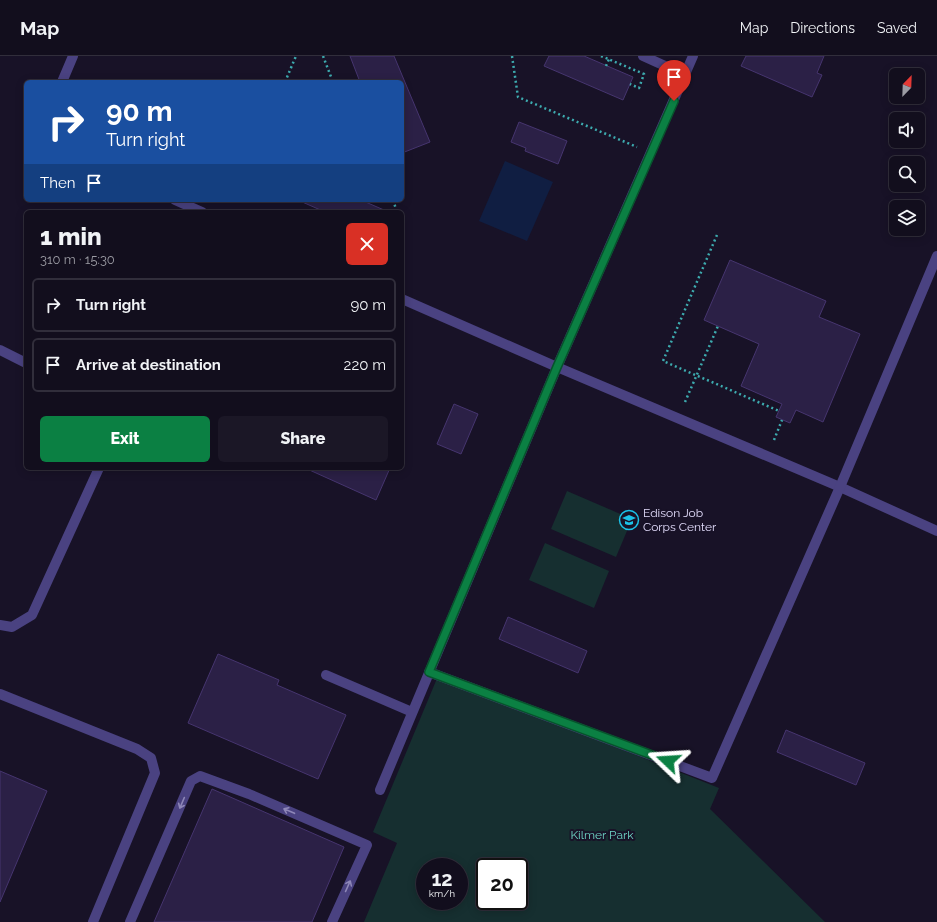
<!DOCTYPE html>
<meta charset="utf-8">
<style>
:root{--surface:#120e1d;--page:#1b1726;--text:#f1f3f6;--muted:#9c9ca4;--line:#312e3b;--accent:#0b8043}
body{margin:0;font-family:Raleway,sans-serif;background:var(--page);color:var(--text);height:100vh;display:flex;flex-direction:column;font-size:15px;white-space:nowrap}
*{box-sizing:border-box;margin:0}
p{font-size:13px;color:var(--muted)}
.icon{flex:none;width:22px;height:22px;fill:none;stroke:currentColor;stroke-width:2;stroke-linecap:round;stroke-linejoin:round}
.map{position:relative;flex:1;overflow:hidden}
.panel{position:absolute;left:24px;top:154px;width:380px;height:260px;display:flex;flex-direction:column;background:var(--surface);border-radius:6px;box-shadow:0 2px 10px #0003,0 0 0 1px var(--line)}
.panel>*{flex:none}
.hud{position:absolute;left:24px;top:24px;width:380px;height:122px;border-radius:6px;box-shadow:0 2px 10px #0003,0 0 0 1px var(--line);background:#1a4fa0;color:#fff;overflow:hidden}
.needle{width:26px;rotate:23deg}
.buttons{position:absolute;left:889px;top:12px;display:grid;gap:8px}
.buttons a{display:grid;place-items:center;width:36px;height:36px;border-radius:6px;background:var(--surface);box-shadow:0 2px 10px #0003,0 0 0 1px var(--line);font-size:20px}
.speed{position:absolute;left:416px;top:802px;display:flex;gap:8px;font-size:20px;font-weight:700;text-align:center}
.speed>*{display:grid;place-content:center;width:52px;height:52px;border-radius:50%;background:var(--surface);box-shadow:0 2px 10px #0003,0 0 0 1px var(--line);line-height:1}
.speed small{font-size:10px;font-weight:400}
.speed .limit{border:2px solid #111;border-radius:6px;background:#fff;color:#111}
.pin{position:absolute;display:grid;place-items:center;width:34px;height:34px;color:#fff;margin:-41px -17px;border-radius:50% 50% 50% 0;rotate:-45deg;box-shadow:0 0 4px #0007}
.pin .icon{rotate:45deg}
.me{position:absolute;width:44px;margin:-22px;rotate:290deg;stroke-linejoin:round;filter:drop-shadow(0 0 3px #0008)}
.turn{display:flex;align-items:center;gap:14px;height:84px;padding:0 16px;font-size:18px}
.turn .icon{width:52px;height:52px;stroke-width:2.5}
.turn b{display:block;font-size:28px;line-height:34px}
.then{display:flex;align-items:center;height:38px;padding:0 16px;background:#0003;gap:8px;font-size:15px}
.round{display:grid;place-items:center;flex:none;width:42px;height:42px;border-radius:6px;background:var(--page)}
.head{display:flex;align-items:center;justify-content:space-between;height:68px;padding:0 16px}
h1{font-size:24px;font-weight:800;line-height:30px}
.cta{display:flex;gap:8px;margin-top:auto;padding:8px 16px}
.cta a{flex:1;height:46px;border-radius:6px;background:var(--accent);color:#fff;font-size:16px;font-weight:800;line-height:46px;text-align:center}
.cta a+a{background:var(--page);color:var(--text)}
ul{padding:0;list-style:none}
li{display:flex;align-items:center;gap:12px;height:54px;margin:0 8px 6px;padding:0 8px;border:2px solid var(--line);border-radius:6px}
li div{flex:1}
li b{display:block;font-size:15px}
li em{font-style:normal}
header{display:flex;align-items:center;gap:24px;box-sizing:border-box;height:56px;padding:0 20px;background:var(--surface);border-bottom:1px solid var(--line)}
header strong{font-size:19px}
nav{display:flex;gap:22px;margin-inline-start:auto;font-size:14px}
.map>svg:first-child{display:block}
</style>
<header>
<strong>Map</strong>
<nav><a>Map</a><a>Directions</a><a>Saved</a></nav>
</header>
<div class="map">
<svg width="937" height="866" viewBox="0 0 937 866">
<rect width="100%" height="100%" fill="#181227"/>
<g fill="#162f30" fill-rule="evenodd">
<polygon points="567,435 632,463 616,501 551,473"/>
<polygon points="545,487 609,515 594,552 529,524"/>
<path d="M438,620L719,732L710,753L825,866H364L397,787L373,776ZM425,811H459V845H425ZM485,811H519V845H485Z"/>
</g>
<polygon fill="#101e42" points="505,105 553,126 527,185 479,165"/>
<g fill="#2b2046" stroke="#46356f">
<polygon points="350,0 394,0 430,86 402,97 402,26 360,26"/>
<polygon points="549,0 584,0 633,21 623,44 544,10"/>
<polygon points="746,0 824,0 817,17 822,19 812,41 741,10"/>
<polygon points="519,66 567,85 558,108 525,95 526,92 511,86"/>
<polygon points="300,144 361,144 384,154 383,156 325,156 300,145"/>
<polygon points="730,204 826,245 819,261 860,278 823,366 796,354 790,367 776,361 782,348 741,330 759,288 704,264"/>
<polygon points="454,348 478,358 461,398 437,388"/>
<polygon points="305,412 390,412 376,444"/>
<polygon points="508,561 587,595 578,617 499,583"/>
<polygon points="218,598 279,624 277,629 346,659 318,723 188,667"/>
<polygon points="786,674 865,707 856,729 777,696"/>
<polygon points="0,715 47,735 0,846"/>
<polygon points="212,733 344,791 312,866 154,866"/>
</g>
<g fill="none" stroke-linecap="round" stroke-linejoin="round">
<g stroke="#3dabaf" stroke-width="2.5" stroke-dasharray="2 3" stroke-linecap="butt">
<polyline points="323,0 333,26"/>
<polyline points="512,0 518,41 637,91"/>
<polyline points="601,0 644,18 639,32 630,28"/>
<polyline points="606,10 609,3"/>
<polyline points="285,26 296,0"/>
<polyline points="232,144 233,144"/>
<polyline points="393,144 397,156"/>
<polyline points="717,179 663,305 779,355"/>
<polyline points="685,346 718,270"/>
<polyline points="774,384 782,364"/>
</g>
<g stroke="#4a4281" stroke-width="10">
<polyline points="643,0 685,19"/>
<polyline points="62,26 73,0"/>
<polyline points="175,144 202,156"/>
<polyline points="402,243 557,311 840,431 937,475"/>
<polyline points="0,294 26,307"/>
<polyline points="0,569 12,571 32,559 99,412"/>
<polyline points="429,616 712,722 840,431 937,200"/>
<polyline points="326,619 412,656"/>
<polyline points="0,638 137,693 151,702 155,717 93,866"/>
<polyline points="380,734 557,311 693,0"/>
<polyline points="130,866 191,725 200,720 249,738 367,789 332,866"/>
</g>
</g>
<defs><path id="oneway-shaft" d="M-6 0H5M1.5-3L5.5 0L1.5 3" fill="none" stroke-width="1.6" stroke-linecap="round" stroke-linejoin="round"/></defs>
<g stroke="#8e87b8">
<use href="#oneway-shaft" transform="translate(182 747) rotate(113)"/>
<use href="#oneway-shaft" transform="translate(289 755) rotate(-157)"/>
<use href="#oneway-shaft" transform="translate(348 830) rotate(-66)"/>
</g>
<g fill="none" stroke-linecap="round" stroke-linejoin="round">
<defs>
<polyline id="route" points="668,705 429,616 557,311 674,45"/>
</defs>
<use href="#route" stroke="#07532c" stroke-width="10"/>
<use href="#route" stroke="#0b8043" stroke-width="7"/>
</g>
<defs>
<symbol id="university-ring" viewBox="-11 -11 22 22"><circle r="9.5" fill="#181227" stroke="#1bc1e8" stroke-width="1.5"/><path d="M0-5L7-2L0 1L-7-2ZM-4 1L0 2.5L4 1V4Q0 6-4 4Z" fill="#1bc1e8"/></symbol>
</defs>
<g fill-rule="evenodd">
<use href="#university-ring" x="618" y="453" width="22" height="22"/>
</g>
<g text-anchor="middle" stroke-width="4" stroke-linejoin="round" paint-order="stroke">
<g font-size="12" fill="#e2dcfb" stroke="#181227" text-anchor="start">
<text x="643" y="461">Edison Job<tspan x="643" dy="14">Corps Center</tspan></text>
</g>
<g font-size="12" fill="#6ed5c5" stroke="#181227">
<text x="602" y="783">Kilmer Park</text>
</g>
</g>
</svg>
<div class="buttons">
<a><svg class="needle" viewBox="-14 -14 28 28"><path d="M0-13l5 13h-10z" fill="#e53935"/><path d="M0 13l5-13h-10z" fill="#9c9ca4"/></svg></a>
<a><svg class="icon" aria-label="sound" viewBox="0 0 24 24"><path d="M4 9h4l5-4v14l-5-4H4zM17 9q2 3 0 6"/></svg></a>
<a><svg class="icon" aria-label="search" viewBox="0 0 24 24"><circle cx="10" cy="10" r="6"/><path d="M15 15l6 6"/></svg></a>
<a><svg class="icon" aria-label="layers" viewBox="0 0 24 24"><path d="M12 4l9 5-9 5-9-5zM3 14l9 5 9-5"/></svg></a>
</div>
<div class="speed"><div>12<small>km/h</small></div><div class="limit">20</div></div>
<div class="pin" style="left:674px;top:45px;background:#d93025"><svg class="icon" aria-label="arrive" viewBox="0 0 24 24"><path d="M6 21V4h12l-3 4 3 4H6"/></svg></div>
<svg class="me" style="left:668px;top:705px" viewBox="-20 -20 40 40"><path d="M0-17L14 15 0 8-14 15z" fill="#0b8043" stroke="#fff" stroke-width="4"/></svg>
<div class="hud">
<div class="turn"><svg class="icon" aria-label="right" viewBox="0 0 24 24"><path d="M7 20v-9h11M14 6l5 5-5 5"/></svg><div><b>90 m</b>Turn right</div></div>
<div class="then">Then<svg class="icon" aria-label="arrive" viewBox="0 0 24 24"><path d="M6 21V4h12l-3 4 3 4H6"/></svg></div>
</div>
<section class="panel">
<div class="head"><div><h1>1 min</h1><p>310 m · 15:30</p></div><a class="round" style="background:#d93025;color:#fff"><svg class="icon" aria-label="close" viewBox="0 0 24 24"><path d="M6 6l12 12M18 6L6 18"/></svg></a></div>
<ul>
<li><svg class="icon" aria-label="right" viewBox="0 0 24 24"><path d="M7 20v-9h11M14 6l5 5-5 5"/></svg><div><b>Turn right</b></div><em>90 m</em></li>
<li><svg class="icon" aria-label="arrive" viewBox="0 0 24 24"><path d="M6 21V4h12l-3 4 3 4H6"/></svg><div><b>Arrive at destination</b></div><em>220 m</em></li>
</ul>
<div class="cta"><a>Exit</a><a>Share</a></div>
</section>
</div>
